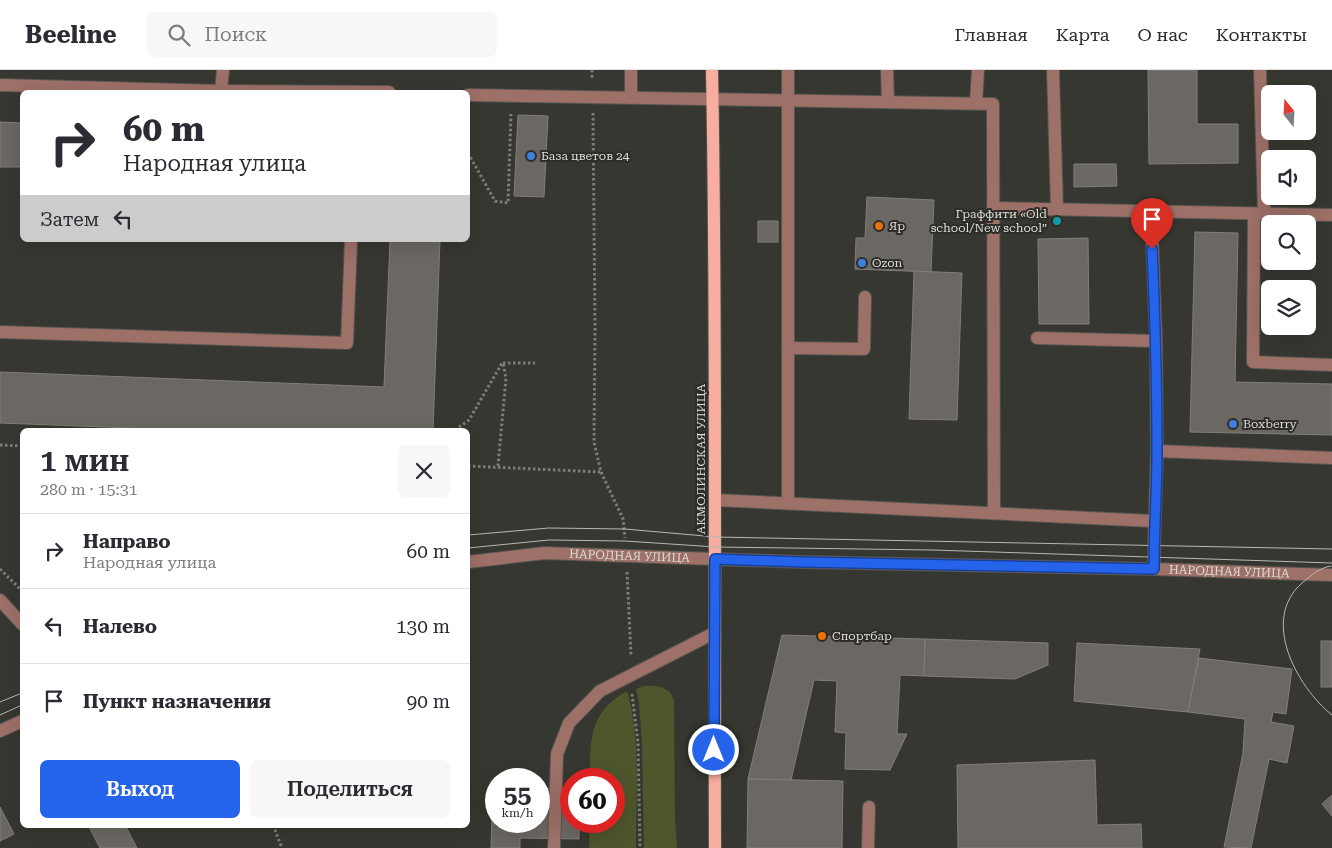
<!DOCTYPE html>
<html lang="ru">
<meta charset="utf-8">
<style>
:root{--surface:#fff;--page:#f7f7f7;--text:#2b2b33;--muted:#7c7c81;--line:#e1e1e2;--accent:#2563eb}
body{margin:0;font-family:"Roboto Serif",serif;background:var(--page);color:var(--text);height:100vh;display:flex;flex-direction:column;font-size:19px;white-space:nowrap}
*{box-sizing:border-box;margin:0}
p{font-size:16px;color:var(--muted)}
.icon{flex:none;width:28px;height:28px;fill:none;stroke:currentColor;stroke-width:2;stroke-linecap:round;stroke-linejoin:round}
.map{position:relative;flex:1;overflow:hidden}
.side{position:absolute;left:20px;top:358px;width:450px;height:400px;display:flex;flex-direction:column;background:var(--surface);border-radius:8px;box-shadow:0 5px 20px #0002}
.side>*{flex:none}
.hud{position:absolute;left:20px;top:20px;width:450px;height:152px;border-radius:8px;box-shadow:0 5px 20px #0002;background:#fff;color:var(--text);overflow:hidden}
.needle{width:32px;rotate:342deg}
.controls{position:absolute;left:1261px;top:15px;display:grid;gap:10px}
.controls a{display:grid;place-items:center;width:55px;height:55px;border-radius:8px;background:var(--surface);box-shadow:0 5px 20px #0002;font-size:25px}
.speed{position:absolute;left:485px;top:698px;display:flex;gap:10px;font-size:25px;font-weight:700;text-align:center}
.speed>*{display:grid;place-content:center;width:65px;height:65px;border-radius:50%;background:var(--surface);box-shadow:0 5px 20px #0002;line-height:1}
.speed small{font-size:12px;font-weight:400}
.speed .limit{border:8px solid #d22;background:#fff;color:#111}
.pin{position:absolute;display:grid;place-items:center;width:42px;height:42px;color:#fff;margin:-51px -21px;border-radius:50% 50% 50% 0;rotate:-45deg;box-shadow:0 0 5px #0007}
.pin .icon{rotate:45deg}
.me{position:absolute;width:55px;margin:-28px;rotate:0deg;stroke-linejoin:round;filter:drop-shadow(0 0 4px #0008)}
.turn{display:flex;align-items:center;gap:18px;height:105px;padding:0 20px;font-size:22px}
.turn .icon{width:65px;height:65px;stroke-width:2.5}
.turn b{display:block;font-size:35px;line-height:42px}
.then{display:flex;align-items:center;height:48px;padding:0 20px;background:#0003;gap:10px;font-size:19px}
.round{display:grid;place-items:center;flex:none;width:52px;height:52px;border-radius:8px;background:var(--page)}
.head{display:flex;align-items:center;justify-content:space-between;height:85px;padding:0 20px}
h1{font-size:30px;font-weight:600;line-height:38px}
.cta{display:flex;gap:10px;margin-top:auto;padding:10px 20px}
.cta a{flex:1;height:58px;border-radius:8px;background:var(--accent);color:#fff;font-size:20px;font-weight:600;line-height:58px;text-align:center}
.cta a+a{background:var(--page);color:var(--text)}
ul{padding:0;list-style:none}
li{display:flex;align-items:center;gap:15px;height:75px;padding:0 20px;border-top:1px solid var(--line)}
li div{flex:1}
li b{display:block;font-size:19px}
li em{font-style:normal}
header{display:flex;align-items:center;gap:30px;box-sizing:border-box;height:70px;padding:0 25px;background:var(--surface);border-bottom:1px solid var(--line)}
header strong{font-size:24px}
nav{display:flex;gap:28px;margin-inline-start:auto;font-size:18px}
.search{width:350px;height:45px;background:var(--page);display:flex;align-items:center;gap:12px;box-sizing:border-box;padding:0 18px;border-radius:8px;color:var(--muted);font-size:19px}
.map>svg:first-child{display:block}
</style>
<header>
<strong>Beeline</strong>
<div class="search"><svg class="icon" aria-label="search" viewBox="0 0 24 24"><circle cx="10" cy="10" r="6"/><path d="M15 15l6 6"/></svg>Поиск</div>
<nav><a>Главная</a><a>Карта</a><a>О нас</a><a>Контакты</a></nav>
</header>
<div class="map">
<svg width="1332" height="778" viewBox="0 0 1332 778">
<rect width="100%" height="100%" fill="#373731"/>
<g fill="#4e562c">
<path d="M644,616C657,615 670,616 674,631L675,749L677,778H644L642,674L639,633L636,619Z"/>
<path d="M627,621C641,669 636,729 636,778H589L590,751H614V709H590C590,670 589,642 627,621Z"/>
</g>
<g fill="#6b6762" stroke="#827e79">
<polygon points="1148,0 1197,0 1197,54 1238,54 1238,93 1149,94"/>
<polygon points="518,45 548,46 544,127 514,126"/>
<polygon points="0,52 22,53 22,97 0,97"/>
<polygon points="1074,94 1116,94 1117,116 1074,117"/>
<polygon points="867,127 934,130 931,202 855,199 856,168 865,168"/>
<rect x="758" y="151" width="20" height="21"/>
<polygon points="1195,162 1238,163 1235,312 1332,314 1332,365 1190,362"/>
<polygon points="1088,168 1089,254 1039,254 1038,169"/>
<polygon points="390,170 440,170 433,360 183,360 0,353 0,302 384,317"/>
<polygon points="914,201 962,203 957,350 909,349"/>
<polygon points="782,565 925,569 924,606 900,605 897,664 907,664 890,700 845,699 846,663 835,662 837,611 814,610 791,710 748,709"/>
<polygon points="925,569 1048,573 1048,595 1015,609 924,606"/>
<rect x="1321" y="571" width="11" height="46"/>
<polygon points="1077,573 1200,579 1188,642 1074,631"/>
<polygon points="1199,588 1292,599 1286,644 1273,642 1271,652 1294,656 1287,693 1269,689 1251,778 1224,777 1243,683 1245,649 1188,642"/>
<polygon points="1095,690 1097,755 1141,754 1142,778 958,778 957,695"/>
<polygon points="748,709 843,711 842,778 747,778"/>
<polygon points="493,717 496,717 496,751 539,751 539,718 571,719 571,751 579,751 579,769 520,768 520,778 491,778"/>
<polygon points="1332,725 1332,746 1322,734"/>
<polygon points="0,737 14,764 0,771"/>
<polygon points="88,755 125,755 137,778 100,778"/>
</g>
<g fill="none" stroke-linecap="round" stroke-linejoin="round">
<defs>
<g id="minor">
<polyline points="788,0 788,433"/>
<polyline points="887,0 888,32"/>
<polyline points="1053,0 1057,139"/>
<polyline points="1260,0 1264,143"/>
<polyline points="0,15 221,21 389,22"/>
<polyline points="221,21 223,0"/>
<polyline points="468,25 993,34 994,442"/>
<polyline points="631,28 631,0"/>
<polyline points="976,33 978,0"/>
<polyline points="993,138 1332,145"/>
<polyline points="1151,141 1156,271 1157,381"/>
<polyline points="1254,144 1253,292 1332,295"/>
<polyline points="0,262 347,273 351,170"/>
<polyline points="1037,268 1156,271"/>
<polyline points="788,278 864,279 865,227"/>
<polyline points="715,430 1153,451"/>
<path id="s1" d="M468,492L545,483L802,492L1154,499L1332,505"/>
<path d="M1154,499C1154,459 1156,421 1157,381L1332,388"/>
<polyline points="0,530 22,554"/>
<polyline points="0,661 22,651"/>
<polyline points="554,778 557,684 569,653 600,621 714,563"/>
<polyline points="868,778 869,737"/>
</g>
<path id="major" d="M712,0C717,259 714,519 715,778"/>
</defs>
<use href="#minor" stroke="#55554f" stroke-width="14"/>
<use href="#major" stroke="#55554f" stroke-width="14"/>
<g stroke="#7e7e79" stroke-width="3" stroke-dasharray="2.5 2.5" stroke-linecap="butt">
<polyline points="592,0 592,9"/>
<polyline points="593,43 595,258 594,372 601,402 623,449 625,468"/>
<polyline points="468,83 495,131 508,133 511,44"/>
<polyline points="503,293 535,293"/>
<polyline points="455,360 469,350 502,293"/>
<polyline points="0,375 22,376"/>
<polyline points="468,396 601,402"/>
<polyline points="498,396 506,308 503,293"/>
<polyline points="0,499 22,521"/>
<polyline points="627,502 631,585"/>
<polyline points="632,624 638,673 640,778"/>
<polyline points="273,755 282,778"/>
</g>
<use href="#minor" stroke="#9d7068" stroke-width="12"/>
<use href="#major" stroke="#f7aea0" stroke-width="12"/>
<g stroke="#b7b7b3" stroke-width="1">
<polyline points="468,465 549,458 625,459 716,467 1332,479"/>
<polyline points="468,478 549,470 625,471 716,477 933,480 1332,493"/>
<path d="M1331,496C1319,498 1312,505 1302,513C1260,550 1297,617 1332,645"/>
<polyline points="0,632 22,623"/>
<polyline points="0,645 22,635"/>
</g>
</g>
<g fill="none" stroke-linecap="round" stroke-linejoin="round">
<defs>
<path id="route" d="M714,680L715,489L802,492L1154,499C1154,459 1157,420 1157,381C1157,313 1155,246 1152,179"/>
</defs>
<use href="#route" stroke="#184099" stroke-width="12"/>
<use href="#route" stroke="#2563eb" stroke-width="9"/>
</g>
<g fill="#3f7fe0" stroke="#2d2c27" stroke-width="2">
<circle cx="531" cy="86" r="5"/>
<circle cx="862" cy="193" r="5"/>
<circle cx="1233" cy="354" r="5"/>
</g>
<circle fill="#0f9aa8" stroke="#2d2c27" stroke-width="2" cx="1057" cy="151" r="5"/>
<g fill="#e8710a" stroke="#2d2c27" stroke-width="2">
<circle cx="879" cy="156" r="5"/>
<circle cx="822" cy="566" r="5"/>
</g>
<g text-anchor="middle" stroke-width="4" stroke-linejoin="round" paint-order="stroke">
<g font-size="12" fill="#ddddd9" stroke="#2d2c27" text-anchor="start">
<text x="541" y="90">База цветов 24</text>
<text x="1047" y="148" text-anchor="end">Граффити «Old<tspan x="1047" dy="14">school/New school”</tspan></text>
<text x="889" y="160">Яр</text>
<text x="872" y="197">Ozon</text>
<text x="1243" y="358">Boxberry</text>
<text x="832" y="570">Спортбар</text>
</g>
<g font-size="12" fill="#ddddd9" stroke="#2d2c27">
<text transform="translate(701 389) rotate(-90)" y="4">АКМОЛИНСКАЯ УЛИЦА</text>
<text dy="4" stroke="none"><textPath href="#s1" startOffset="162">НАРОДНАЯ УЛИЦА</textPath></text>
<text dy="4" stroke="none"><textPath href="#s1" startOffset="762">НАРОДНАЯ УЛИЦА</textPath></text>
</g>
</g>
</svg>
<div class="controls">
<a><svg class="needle" viewBox="-14 -14 28 28"><path d="M0-13l5 13h-10z" fill="#e53935"/><path d="M0 13l5-13h-10z" fill="#7c7c81"/></svg></a>
<a><svg class="icon" aria-label="sound" viewBox="0 0 24 24"><path d="M4 9h4l5-4v14l-5-4H4zM17 9q2 3 0 6"/></svg></a>
<a><svg class="icon" aria-label="search" viewBox="0 0 24 24"><circle cx="10" cy="10" r="6"/><path d="M15 15l6 6"/></svg></a>
<a><svg class="icon" aria-label="layers" viewBox="0 0 24 24"><path d="M12 4l9 5-9 5-9-5zM3 14l9 5 9-5"/></svg></a>
</div>
<div class="speed"><div>55<small>km/h</small></div><div class="limit">60</div></div>
<div class="pin" style="left:1152px;top:179px;background:#d93025"><svg class="icon" aria-label="arrive" viewBox="0 0 24 24"><path d="M6 21V4h12l-3 4 3 4H6"/></svg></div>
<svg class="me" style="left:714px;top:680px" viewBox="-20 -20 40 40"><circle r="17" fill="#2563eb" stroke="#fff" stroke-width="3"/><path d="M0-11L8 9 0 5-8 9z" fill="#fff"/></svg>
<div class="hud">
<div class="turn"><svg class="icon" aria-label="right" viewBox="0 0 24 24"><path d="M7 20v-9h11M14 6l5 5-5 5"/></svg><div><b>60 m</b>Народная улица</div></div>
<div class="then">Затем<svg class="icon" aria-label="left" viewBox="0 0 24 24"><path d="M17 20v-9H6M10 6l-5 5 5 5"/></svg></div>
</div>
<section class="side">
<div class="head"><div><h1>1 мин</h1><p>280 m · 15:31</p></div><a class="round"><svg class="icon" aria-label="close" viewBox="0 0 24 24"><path d="M6 6l12 12M18 6L6 18"/></svg></a></div>
<ul>
<li><svg class="icon" aria-label="right" viewBox="0 0 24 24"><path d="M7 20v-9h11M14 6l5 5-5 5"/></svg><div><b>Направо</b><p>Народная улица</p></div><em>60 m</em></li>
<li><svg class="icon" aria-label="left" viewBox="0 0 24 24"><path d="M17 20v-9H6M10 6l-5 5 5 5"/></svg><div><b>Налево</b></div><em>130 m</em></li>
<li><svg class="icon" aria-label="arrive" viewBox="0 0 24 24"><path d="M6 21V4h12l-3 4 3 4H6"/></svg><div><b>Пункт назначения</b></div><em>90 m</em></li>
</ul>
<div class="cta"><a>Выход</a><a>Поделиться</a></div>
</section>
</div>
